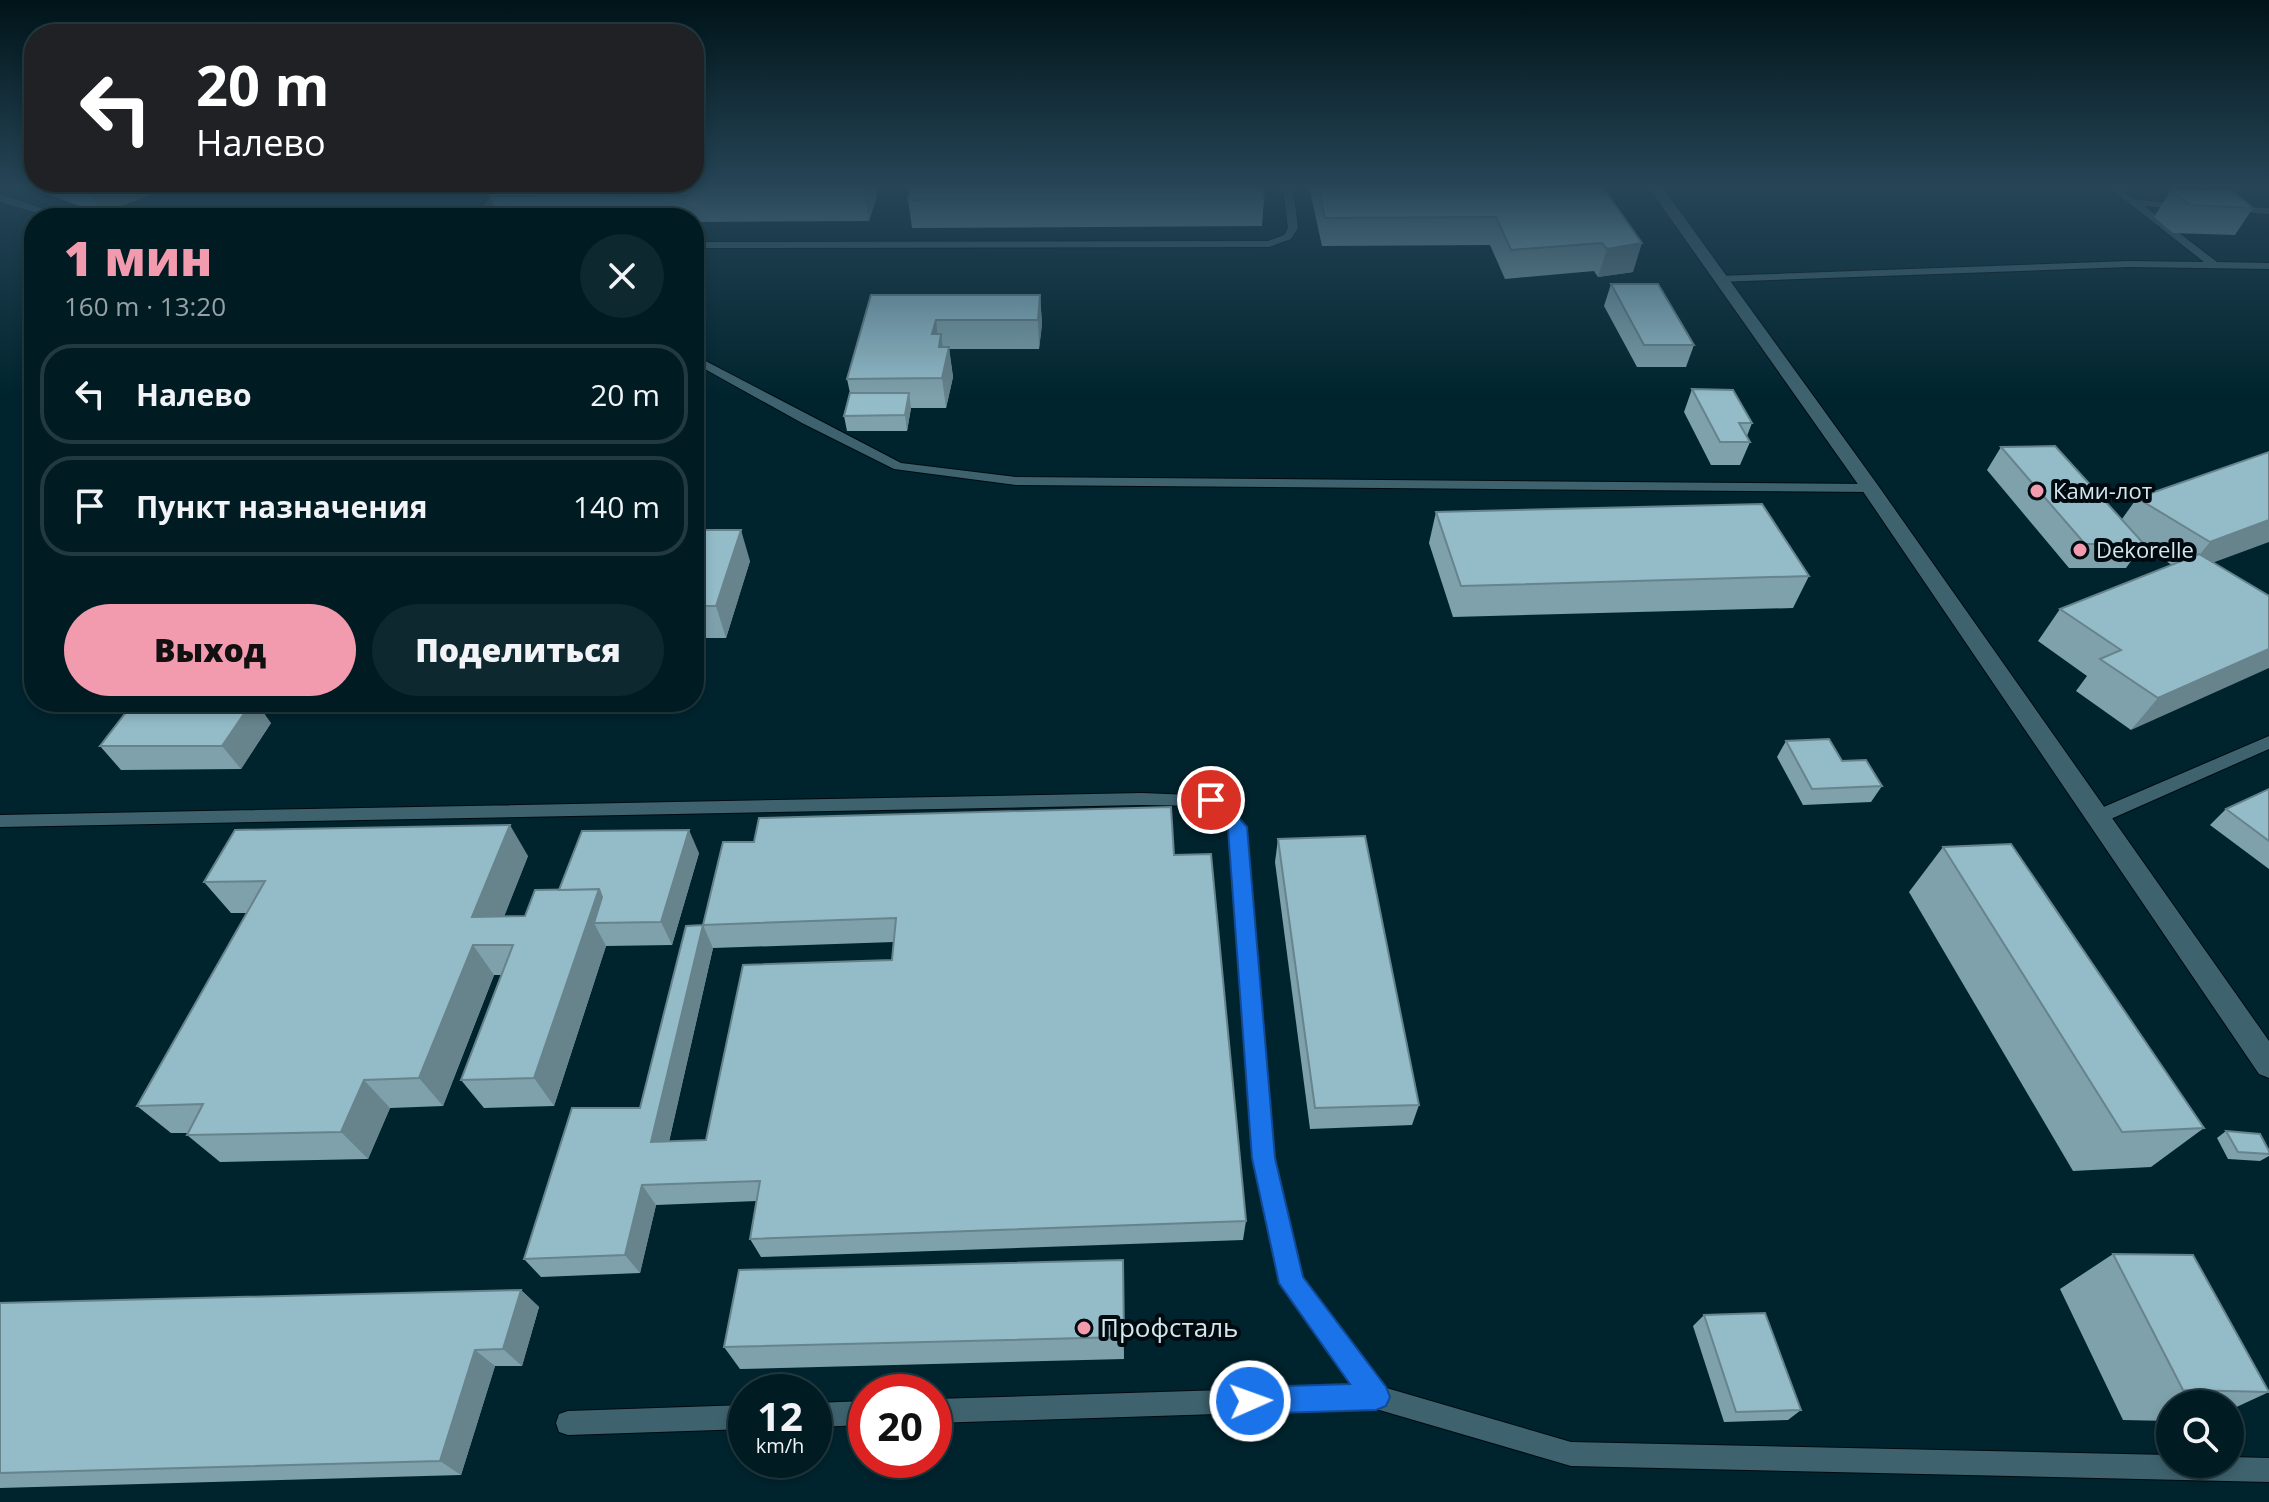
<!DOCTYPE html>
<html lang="ru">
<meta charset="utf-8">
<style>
:root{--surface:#001b22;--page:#0e282f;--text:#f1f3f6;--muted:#95a1a5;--line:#223940;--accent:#f29aae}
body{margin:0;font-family:"Open Sans",sans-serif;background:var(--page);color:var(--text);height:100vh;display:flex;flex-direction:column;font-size:30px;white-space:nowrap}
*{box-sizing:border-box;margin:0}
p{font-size:26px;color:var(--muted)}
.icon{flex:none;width:44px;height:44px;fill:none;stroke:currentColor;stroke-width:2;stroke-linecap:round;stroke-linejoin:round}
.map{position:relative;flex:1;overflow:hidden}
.panel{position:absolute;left:24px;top:208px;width:680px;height:504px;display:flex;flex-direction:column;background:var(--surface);border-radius:32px;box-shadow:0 4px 12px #0003,0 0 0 2px var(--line)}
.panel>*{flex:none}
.top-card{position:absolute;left:24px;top:24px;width:680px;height:168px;border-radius:32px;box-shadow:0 4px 12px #0003,0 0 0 2px var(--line);background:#202124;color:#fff;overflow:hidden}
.tools{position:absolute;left:2156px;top:1390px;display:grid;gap:16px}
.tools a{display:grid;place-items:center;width:88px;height:88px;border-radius:50%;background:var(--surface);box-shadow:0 4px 12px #0003,0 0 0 2px var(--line);font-size:40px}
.speed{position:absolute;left:728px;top:1374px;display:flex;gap:16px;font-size:40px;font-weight:700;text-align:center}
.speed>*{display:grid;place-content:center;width:104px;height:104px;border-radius:50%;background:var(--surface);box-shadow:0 4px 12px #0003,0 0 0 2px var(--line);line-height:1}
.speed small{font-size:20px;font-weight:400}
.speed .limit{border:12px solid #d22;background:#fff;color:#111}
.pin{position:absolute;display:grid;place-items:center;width:68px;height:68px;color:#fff;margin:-34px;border:4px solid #fff;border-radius:50%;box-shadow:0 2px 8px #0007}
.me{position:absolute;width:88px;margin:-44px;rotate:88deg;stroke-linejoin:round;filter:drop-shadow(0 0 6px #0008)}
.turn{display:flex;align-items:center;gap:28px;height:168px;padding:0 40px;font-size:36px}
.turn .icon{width:104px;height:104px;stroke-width:2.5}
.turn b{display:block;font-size:56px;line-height:68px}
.round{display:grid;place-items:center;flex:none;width:84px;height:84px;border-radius:42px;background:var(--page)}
.head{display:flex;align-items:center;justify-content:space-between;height:136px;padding:0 40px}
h1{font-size:48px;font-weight:800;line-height:60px;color:var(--accent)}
.action{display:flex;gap:16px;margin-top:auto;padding:16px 40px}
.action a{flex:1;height:92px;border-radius:48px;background:var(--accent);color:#111;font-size:32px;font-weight:800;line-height:92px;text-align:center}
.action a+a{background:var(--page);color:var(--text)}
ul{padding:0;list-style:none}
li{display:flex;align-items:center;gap:24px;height:100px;margin:0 16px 12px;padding:0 24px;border:4px solid var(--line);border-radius:32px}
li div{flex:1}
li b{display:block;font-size:30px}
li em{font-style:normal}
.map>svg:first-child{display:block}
</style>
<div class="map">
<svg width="2269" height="1502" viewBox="0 0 2269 1502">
<rect width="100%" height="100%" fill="#00242e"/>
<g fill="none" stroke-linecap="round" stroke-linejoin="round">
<defs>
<g id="lane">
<path d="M498,188H508C494,205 486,218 463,218L479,210Z"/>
<polygon points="1283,188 1293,188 1298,228 1291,239 1269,247 694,248 694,242 1268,241 1284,235 1288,228"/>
<polygon points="2110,188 2119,188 2136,200 2186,204 2188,206 2183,209 2144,206 2217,262 2269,263 2269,269 2129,267 1718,282 1713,279 1718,276 2129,261 2204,262"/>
<polygon points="0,194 70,218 55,218 6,204 0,201"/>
<polygon points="2230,206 2269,208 2269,214 2227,211 2227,207"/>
<polygon points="357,209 389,218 357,215 182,218 187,215"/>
<polygon points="694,355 901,463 1016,477 1870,484 1876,488 1870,492 1016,485 894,469 802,423 694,363"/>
<polygon points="2269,736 2269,749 2104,822 2092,822 2090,817 2092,812"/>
<polygon points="1142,793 1217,796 1245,827 1274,1158 1302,1278 1383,1387 1571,1442 2170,1455 2170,1464 2230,1464 2230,1457 2269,1458 2269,1482 1571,1466 1376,1409 934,1423 934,1399 1353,1386 1281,1283 1254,1158 1229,829 1207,806 1142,805 0,827 0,815"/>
<polygon points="866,1401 866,1425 814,1427 814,1403"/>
<polygon points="746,1405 746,1429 568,1435 559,1432 556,1423 559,1414 568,1411"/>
</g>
<polygon id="street" points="1649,188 1663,188 1877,484 2269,1041 2269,1078 2259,1074 1862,490"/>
</defs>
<use href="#lane" stroke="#000b11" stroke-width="2"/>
<use href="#street" stroke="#000b11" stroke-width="2"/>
<use href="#lane" fill="#3e636f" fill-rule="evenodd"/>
<use href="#street" fill="#3e636f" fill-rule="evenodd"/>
</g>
<g fill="#7ea1ac" fill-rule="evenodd">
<polygon points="31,188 167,188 101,214"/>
<polygon points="496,188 876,188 877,195 869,221 694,222 694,218 498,218 490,196"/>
<polygon points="1310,188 1603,188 1633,272 1598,277 1594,271 1505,279 1490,245 1322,246 1310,191"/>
<polygon points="2171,190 2253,208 2235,235 2173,233 2154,217"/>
<polygon points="1264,198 1262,226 912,228 908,200"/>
<polygon points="1611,284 1694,345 1686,367 1637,367 1604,306"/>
<polygon points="871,295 1040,295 1042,324 1039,349 949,349 953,377 946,408 911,408 907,431 847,431 844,416 850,393 847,379"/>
<polygon points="1692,389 1752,423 1747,436 1750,442 1740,465 1711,465 1684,412"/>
<polygon points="2001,447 2122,519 2137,498 2269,452 2213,563 2269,596 2131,730 2076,691 2087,676 2038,641 2060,609 2172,565 2142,546 2126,568 2069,568 1987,470"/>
<polygon points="1436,512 1809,576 1793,608 1453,617 1429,543"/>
<polygon points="694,530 750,561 726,638 694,638"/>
<polygon points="271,723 241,769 121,770 100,746"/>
<polygon points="1786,741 1842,761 1882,786 1871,802 1803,805 1777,757"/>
<polygon points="2269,789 2269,869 2210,825 2226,809"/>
<polygon points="1278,839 1419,1105 1412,1125 1310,1129 1275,862"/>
<polygon points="1943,847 2204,1128 2151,1167 2073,1171 1909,892"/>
<polygon points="699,853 672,945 606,946 554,1106 484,1108 461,1080 502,975 494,975 443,1106 390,1108 368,1159 220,1162 187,1135 188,1133 171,1133 137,1106 247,913 231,913 204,882 528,856 504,916 525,916 559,890"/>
<path d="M1174,855L1246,1221L1243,1240L761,1257L750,1239L757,1201L656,1205L640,1273L541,1277L524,1259L640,1108L703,925ZM894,942L892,960L706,1140L669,1142L713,948Z"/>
<polygon points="2226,1131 2269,1151 2269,1156 2260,1161 2228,1159 2217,1138"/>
<polygon points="2113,1254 2269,1392 2230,1410 2230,1404 2170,1404 2170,1421 2123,1420 2060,1289"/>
<polygon points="1123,1260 1124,1359 740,1369 724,1347"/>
<polygon points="521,1290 539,1307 522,1366 495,1366 461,1475 0,1488 0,1303"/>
<polygon points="1704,1315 1801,1410 1788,1420 1724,1422 1693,1326"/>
</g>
<g fill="#67838c">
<polygon points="102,188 167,188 101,214 89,193"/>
<polygon points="866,188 876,188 877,195 869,221 864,194"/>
<polygon points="1642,243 1633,272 1598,277 1607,249"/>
<polygon points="1040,295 1042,324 1039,349 1038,320"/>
<polygon points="936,320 939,346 941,334 945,364 932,334"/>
<polygon points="949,347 953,377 946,408 942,378"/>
<polygon points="909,393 911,408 907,431 905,415"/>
<polygon points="2269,520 2269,542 2185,573 2210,542"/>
<polygon points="741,530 750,561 726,638 716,606"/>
<polygon points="2269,649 2269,668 2131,730 2158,698"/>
<polygon points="252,702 256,702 271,723 241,769 222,746"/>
<polygon points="510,825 528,856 493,945 472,917"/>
<polygon points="689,830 699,853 672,945 661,922"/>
<polygon points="599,889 615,920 594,923 606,946 554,1106 534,1078"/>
<polygon points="703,925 713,948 664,1163 651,1142"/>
<polygon points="473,945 494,975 443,1106 419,1078"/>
<polygon points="364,1080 390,1108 368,1159 341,1132"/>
<polygon points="642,1185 656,1205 640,1273 625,1255"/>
<polygon points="521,1290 539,1307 522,1366 503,1349"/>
<polygon points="475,1350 495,1366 461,1475 440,1461"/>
</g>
<g fill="#93bbc8" stroke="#67838c" stroke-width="2">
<polygon points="75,188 102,188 89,193"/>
<polygon points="496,188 866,188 864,194 490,196"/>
<polygon points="911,188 1262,188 1264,198 908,200"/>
<polygon points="1318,188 1603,188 1642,243 1607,249 1602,243 1511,250 1496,217 1325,218"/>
<polygon points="2171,190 2232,191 2253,208 2190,205"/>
<polygon points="1611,284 1658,284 1694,345 1644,345"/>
<polygon points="871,295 1040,295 1038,320 936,320 932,334 941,334 939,347 949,347 942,378 847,379"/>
<polygon points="1692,389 1733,390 1752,423 1739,423 1750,442 1720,442"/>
<polygon points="850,393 909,393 905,415 844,416"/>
<polygon points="2055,446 2144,544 2085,544 2001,447"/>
<polygon points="2269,452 2269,520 2210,542 2137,498"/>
<polygon points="1762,504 1809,576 1461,586 1436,512"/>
<polygon points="694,530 741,530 716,606 694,606"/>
<polygon points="2199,554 2269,596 2269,649 2158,698 2100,659 2121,650 2060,609"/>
<polygon points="134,702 252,702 222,746 100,746"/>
<polygon points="1829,739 1842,761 1866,760 1882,786 1812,789 1786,741"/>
<polygon points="2269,789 2269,841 2226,809"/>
<polygon points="1171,807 1174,855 1211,854 1246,1221 750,1239 760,1181 642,1185 625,1255 524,1259 572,1108 640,1108 686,926 703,925 651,1142 706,1140 743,965 892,960 896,918 703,925 723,842 754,842 759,818"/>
<polygon points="510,825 472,917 525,916 535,890 599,889 534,1078 461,1080 513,945 473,945 419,1078 364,1080 341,1132 187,1135 203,1104 137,1106 265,881 204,882 235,830"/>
<polygon points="689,830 661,922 594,923 602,897 599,889 559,890 582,831"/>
<polygon points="1365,836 1419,1105 1315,1108 1278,839"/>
<polygon points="2011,844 2204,1128 2122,1132 1943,847"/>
<polygon points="2226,1131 2260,1134 2269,1151 2269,1154 2238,1152"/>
<polygon points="2113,1254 2193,1255 2269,1392 2183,1390"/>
<polygon points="1123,1260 1124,1337 724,1347 739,1270"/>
<polygon points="521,1290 503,1349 475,1350 440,1461 0,1473 0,1303"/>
<polygon points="1765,1313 1801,1410 1736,1412 1704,1315"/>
</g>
<linearGradient id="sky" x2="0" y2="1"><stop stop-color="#001419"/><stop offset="0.47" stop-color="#264557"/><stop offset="1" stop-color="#264557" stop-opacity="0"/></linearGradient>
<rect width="2269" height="398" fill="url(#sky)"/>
<polygon fill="#1a73e8" stroke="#114b97" stroke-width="2" points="1211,793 1218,795 1247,827 1275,1158 1303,1277 1386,1387 1390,1397 1386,1406 1376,1410 1250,1414 1240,1410 1236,1401 1240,1391 1250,1387 1350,1384 1279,1283 1252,1158 1228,829 1202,800"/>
<g fill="#f29aae" stroke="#010b0f" stroke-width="3">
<circle cx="2037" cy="491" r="8"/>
<circle cx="2080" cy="550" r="8"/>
<circle cx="1084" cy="1328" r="8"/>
</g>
<g text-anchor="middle" stroke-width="8" stroke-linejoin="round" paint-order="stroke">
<g font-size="22" fill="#d3e7ee" stroke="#010b0f" text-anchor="start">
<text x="2053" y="499">Ками-лот</text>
<text x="2096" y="558">Dekorelle</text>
</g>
<g font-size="26" fill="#d3e7ee" stroke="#010b0f" text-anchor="start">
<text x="1100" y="1337">Профсталь</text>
</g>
</g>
</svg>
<div class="tools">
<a><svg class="icon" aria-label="search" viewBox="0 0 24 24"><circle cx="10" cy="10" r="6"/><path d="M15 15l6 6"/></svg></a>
</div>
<div class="speed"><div>12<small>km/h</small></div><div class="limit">20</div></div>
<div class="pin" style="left:1211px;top:800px;background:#d93025"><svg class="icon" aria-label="arrive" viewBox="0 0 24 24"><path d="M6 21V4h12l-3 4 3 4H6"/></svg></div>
<svg class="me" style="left:1250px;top:1401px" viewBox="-20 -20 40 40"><circle r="17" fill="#1a73e8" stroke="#fff" stroke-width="3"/><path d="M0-11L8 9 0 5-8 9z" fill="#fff"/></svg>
<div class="top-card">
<div class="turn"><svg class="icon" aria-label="left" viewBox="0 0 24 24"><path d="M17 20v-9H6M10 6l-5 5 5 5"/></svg><div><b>20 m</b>Налево</div></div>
</div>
<section class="panel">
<div class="head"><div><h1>1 мин</h1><p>160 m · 13:20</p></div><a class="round"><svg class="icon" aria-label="close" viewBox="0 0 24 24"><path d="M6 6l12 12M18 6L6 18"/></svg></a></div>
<ul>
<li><svg class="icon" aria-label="left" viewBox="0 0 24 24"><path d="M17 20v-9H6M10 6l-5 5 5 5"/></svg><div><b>Налево</b></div><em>20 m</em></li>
<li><svg class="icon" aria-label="arrive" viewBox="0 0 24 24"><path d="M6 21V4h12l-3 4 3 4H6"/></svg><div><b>Пункт назначения</b></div><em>140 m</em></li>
</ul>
<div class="action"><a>Выход</a><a>Поделиться</a></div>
</section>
</div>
